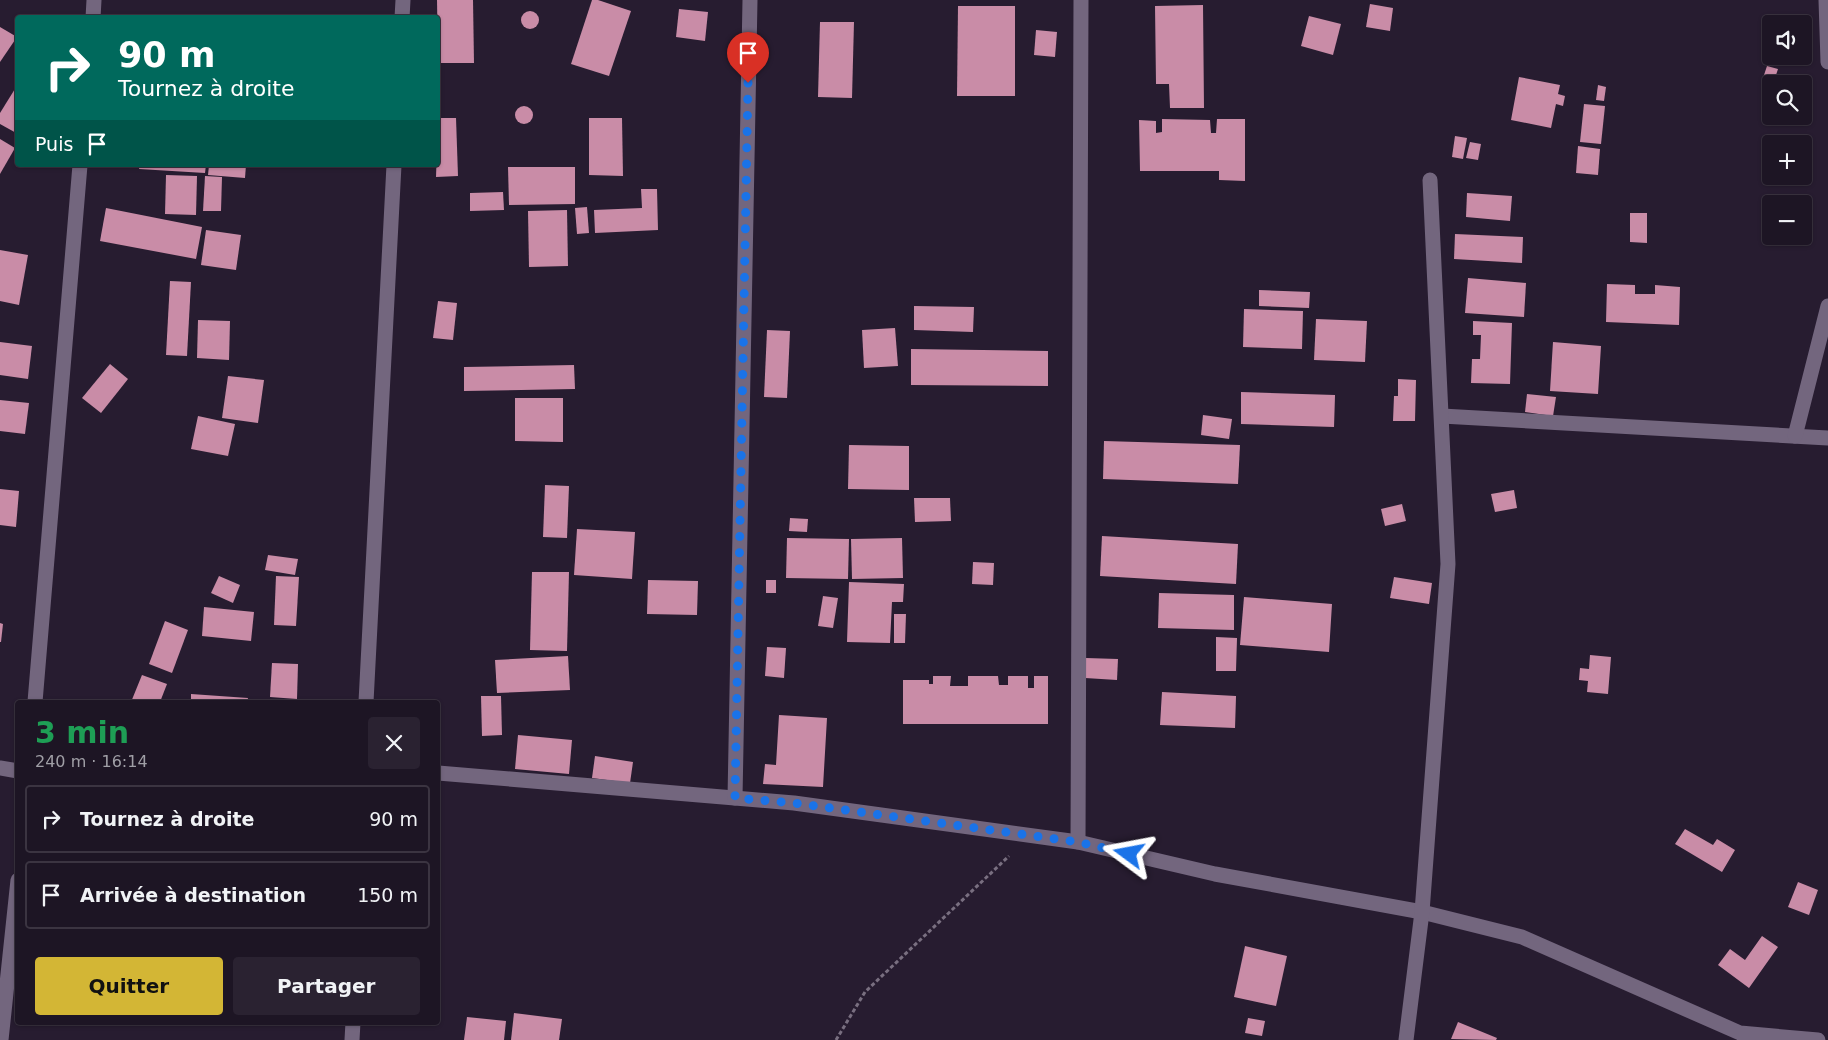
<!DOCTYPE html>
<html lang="fr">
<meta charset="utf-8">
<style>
:root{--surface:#1d1524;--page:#2a2231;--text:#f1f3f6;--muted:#a09fa6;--line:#3b3441;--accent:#d3b635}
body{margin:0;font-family:"DejaVu Sans",sans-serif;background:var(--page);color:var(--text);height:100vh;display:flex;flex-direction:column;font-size:19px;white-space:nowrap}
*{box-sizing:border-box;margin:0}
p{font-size:16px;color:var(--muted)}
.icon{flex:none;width:28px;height:28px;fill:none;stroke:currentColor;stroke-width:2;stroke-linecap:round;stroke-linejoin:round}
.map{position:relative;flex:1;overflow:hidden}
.side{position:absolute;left:15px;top:700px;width:425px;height:325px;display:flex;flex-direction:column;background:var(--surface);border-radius:5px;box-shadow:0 1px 4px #0004,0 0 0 1px var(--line)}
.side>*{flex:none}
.banner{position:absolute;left:15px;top:15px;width:425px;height:152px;border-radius:5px;box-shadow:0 1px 4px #0004,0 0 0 1px var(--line);background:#00695c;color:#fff;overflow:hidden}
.controls{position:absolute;left:1762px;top:15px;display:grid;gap:10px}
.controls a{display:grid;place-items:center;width:50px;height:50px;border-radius:5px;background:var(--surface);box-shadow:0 1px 4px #0004,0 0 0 1px var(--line);font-size:25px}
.pin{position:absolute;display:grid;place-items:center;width:42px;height:42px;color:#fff;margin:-51px -21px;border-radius:50% 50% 50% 0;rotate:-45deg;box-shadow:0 0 5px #0007}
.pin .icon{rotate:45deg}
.me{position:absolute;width:55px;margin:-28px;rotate:283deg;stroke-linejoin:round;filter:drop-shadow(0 0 4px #0008)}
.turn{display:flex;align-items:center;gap:18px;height:105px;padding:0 20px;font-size:22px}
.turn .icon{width:65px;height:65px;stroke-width:2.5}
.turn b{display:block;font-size:35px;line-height:42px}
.then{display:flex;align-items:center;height:48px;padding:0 20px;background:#0003;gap:10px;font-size:19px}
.round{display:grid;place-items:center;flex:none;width:52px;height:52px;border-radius:5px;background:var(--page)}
.summary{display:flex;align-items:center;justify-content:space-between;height:85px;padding:0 20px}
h1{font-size:30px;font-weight:700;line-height:38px;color:#1e9e55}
.button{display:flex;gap:10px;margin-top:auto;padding:10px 20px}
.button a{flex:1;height:58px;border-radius:5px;background:var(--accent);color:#111;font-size:20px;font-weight:700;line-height:58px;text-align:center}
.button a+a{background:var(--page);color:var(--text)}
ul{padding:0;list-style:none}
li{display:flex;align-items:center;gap:15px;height:68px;margin:0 10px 8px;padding:0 10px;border:2px solid var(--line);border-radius:5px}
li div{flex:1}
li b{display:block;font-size:19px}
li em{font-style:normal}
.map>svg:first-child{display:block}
</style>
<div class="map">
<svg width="1828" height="1040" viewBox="0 0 1828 1040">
<rect width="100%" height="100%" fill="#271c30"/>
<g fill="#c98ca7">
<polygon points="437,0 473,0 474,63 438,63"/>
<polygon points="592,0 598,0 631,11 609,76 571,64"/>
<polygon points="1370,4 1393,8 1390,31 1366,27"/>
<polygon points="1203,5 1204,108 1170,108 1169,84 1156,84 1155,6"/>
<polygon points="958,6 1015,6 1015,96 957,96"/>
<polygon points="679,9 708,12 705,41 676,37"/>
<circle cx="530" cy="20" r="9"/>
<polygon points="1309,16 1341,24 1333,55 1301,46"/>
<polygon points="820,22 854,22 852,98 818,97"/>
<polygon points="0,27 17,37 0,62"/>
<polygon points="1036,30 1057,32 1055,57 1034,55"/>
<polygon points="1767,66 1778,69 1773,84 1771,84 1771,87 1761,84"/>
<polygon points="1519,77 1560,85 1558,94 1565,96 1563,106 1556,104 1551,128 1511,120"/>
<polygon points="18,84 18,134 0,124 0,113"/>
<polygon points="1598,85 1606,87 1604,101 1596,100"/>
<polygon points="1584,104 1605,106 1601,144 1580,142"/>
<circle cx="524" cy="115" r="9"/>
<polygon points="438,118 456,118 458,176 436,177"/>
<polygon points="589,118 622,118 623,176 589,175"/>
<polygon points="1162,119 1210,120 1211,133 1216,133 1217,119 1245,119 1245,181 1219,180 1219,171 1140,171 1139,120 1156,121 1156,133 1162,132"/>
<polygon points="1455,136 1467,138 1463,159 1452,157"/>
<polygon points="0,139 15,148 0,174"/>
<polygon points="1470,142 1481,144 1478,160 1466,158"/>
<polygon points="1578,146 1600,149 1598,175 1576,173"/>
<polygon points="140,165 206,165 205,173 139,169"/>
<polygon points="209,165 246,165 245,178 208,175"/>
<polygon points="508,167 575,167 575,204 509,205"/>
<polygon points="166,175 197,176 196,215 165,214"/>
<polygon points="205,176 222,177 221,211 203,211"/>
<polygon points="641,189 657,189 658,230 595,233 594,210 642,208"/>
<polygon points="503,192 504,210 470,211 470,193"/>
<polygon points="1467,193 1512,196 1510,221 1466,217"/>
<polygon points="587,207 589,233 577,234 575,208"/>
<polygon points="106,208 202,227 196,259 100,241"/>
<polygon points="567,210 568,266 529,267 528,211"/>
<polygon points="1630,213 1647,213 1647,243 1630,242"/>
<polygon points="206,230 241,235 236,270 201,265"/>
<polygon points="1455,234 1523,237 1522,263 1454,259"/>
<polygon points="0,250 28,255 19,305 0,301"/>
<polygon points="1468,278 1526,283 1524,317 1465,313"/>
<polygon points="170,281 191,282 187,356 166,355"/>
<polygon points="1607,284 1635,285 1635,294 1655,294 1655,285 1680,287 1679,325 1606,322"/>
<polygon points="1259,290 1310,292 1309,308 1259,306"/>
<polygon points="438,301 457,303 453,340 433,338"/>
<polygon points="914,306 974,307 973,332 914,330"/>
<polygon points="1244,309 1303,311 1302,349 1243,347"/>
<polygon points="1316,319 1367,321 1365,362 1314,360"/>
<polygon points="198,320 230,321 229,360 197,358"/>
<polygon points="1473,321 1512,323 1510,384 1471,383 1472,359 1480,359 1481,335 1473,335"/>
<polygon points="895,328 898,366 864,368 862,330"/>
<polygon points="767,330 790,331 787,398 764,397"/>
<polygon points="0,342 32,346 28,379 0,375"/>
<polygon points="1553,342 1601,346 1598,394 1550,391"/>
<polygon points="911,349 1048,351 1048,386 911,385"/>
<polygon points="110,364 128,379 101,413 82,398"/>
<polygon points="574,365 575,389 464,391 464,367"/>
<polygon points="228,376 264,380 258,423 222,418"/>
<polygon points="1398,379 1416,380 1415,421 1393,421 1394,396 1398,396"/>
<polygon points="1241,392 1335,395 1334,427 1241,424"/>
<polygon points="1527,394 1556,397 1553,416 1525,412"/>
<polygon points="515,398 563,398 563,442 515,441"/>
<polygon points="0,400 29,403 25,434 0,431"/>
<polygon points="1203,415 1232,419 1229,439 1201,435"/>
<polygon points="198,416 235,424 228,456 191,449"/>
<polygon points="1104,441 1240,445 1238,484 1103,479"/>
<polygon points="849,445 909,446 909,490 848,489"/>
<polygon points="545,485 569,486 567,538 543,537"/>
<polygon points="0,489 19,491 16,527 0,525"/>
<polygon points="1514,490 1517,508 1495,512 1491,494"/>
<polygon points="914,498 950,498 951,521 915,522"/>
<polygon points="1402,504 1406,521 1385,526 1381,509"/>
<polygon points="790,518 808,519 807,532 789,531"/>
<polygon points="577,529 635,532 632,579 574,575"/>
<polygon points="1102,536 1238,544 1236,584 1100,576"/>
<polygon points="787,538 849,539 848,579 786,578"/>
<polygon points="902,538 903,578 852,579 851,539"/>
<polygon points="268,555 298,559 295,575 265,570"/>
<polygon points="973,562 994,563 993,585 972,584"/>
<polygon points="532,572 569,572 567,651 530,650"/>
<polygon points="219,576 240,585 233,603 211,593"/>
<polygon points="276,576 299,577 296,626 274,625"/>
<polygon points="1394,577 1432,583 1429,604 1390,598"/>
<polygon points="648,580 698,581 697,615 647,614"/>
<rect x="766" y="580" width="10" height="13"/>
<polygon points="849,582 904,584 903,602 892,602 890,643 847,642"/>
<polygon points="1159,593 1234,595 1234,630 1158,628"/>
<polygon points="823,596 838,598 833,628 818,626"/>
<polygon points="1244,597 1332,604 1329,652 1240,645"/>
<polygon points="204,607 254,612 251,641 202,636"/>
<polygon points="894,614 906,614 905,643 894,643"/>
<polygon points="165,621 188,630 172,673 149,664"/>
<polygon points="0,623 3,624 1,642 0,642"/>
<polygon points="1216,637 1237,638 1236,671 1216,671"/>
<polygon points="767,647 786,648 784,678 765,676"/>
<polygon points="1590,655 1611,657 1608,694 1587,692 1588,681 1579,680 1580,668 1589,669"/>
<polygon points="568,656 570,690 497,693 495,660"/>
<polygon points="1086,658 1118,659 1117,680 1085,678"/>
<polygon points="272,663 298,664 297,699 270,697"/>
<polygon points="142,675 167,684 160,702 131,702"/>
<polygon points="933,676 951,676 950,686 968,686 968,676 998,676 999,685 1008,685 1008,676 1028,676 1028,688 1034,688 1034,676 1048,676 1048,724 903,724 903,680 929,680 929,684 933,684"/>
<polygon points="1162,692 1236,696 1235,728 1160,725"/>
<polygon points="191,694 248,698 247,702 191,702"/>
<polygon points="481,696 501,696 502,735 482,736"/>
<polygon points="779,715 827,718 823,787 763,784 765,764 776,765"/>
<polygon points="518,735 572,740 569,774 515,769"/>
<polygon points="595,756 633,762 630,783 592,778"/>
<polygon points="1685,829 1713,845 1717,839 1735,850 1722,872 1675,844"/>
<polygon points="1798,882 1818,890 1809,915 1788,907"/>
<polygon points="1762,936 1778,947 1749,988 1718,965 1730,949 1745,960"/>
<polygon points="1245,946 1287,956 1276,1006 1234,997"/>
<polygon points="514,1013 562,1019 559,1040 511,1040"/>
<polygon points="467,1017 506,1021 504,1040 464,1040"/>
<polygon points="1248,1018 1265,1021 1262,1036 1245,1033"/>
<polygon points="1458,1022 1497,1038 1496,1040 1451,1039"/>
</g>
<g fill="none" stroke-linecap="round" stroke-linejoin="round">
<polyline stroke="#796f80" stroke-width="3" stroke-dasharray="4 2.5" stroke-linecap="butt" points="836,1040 865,992 1009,856"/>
<g stroke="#73667e" stroke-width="15">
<polyline points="1826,0 1828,62"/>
<polyline points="93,18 94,0"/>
<polyline points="402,18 403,0"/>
<polyline points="1442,416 1828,438"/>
<polyline points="1795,436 1828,306"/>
<polyline points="35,702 80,165"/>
<polyline points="366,702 394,165"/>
<polyline points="0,768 18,771"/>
<polyline points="438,773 794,803 1078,842 1215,874 1422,912 1522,937 1740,1033 1818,1040"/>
<polyline points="735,798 750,0"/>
<polyline points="1078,842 1081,0"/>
<polyline points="1,1040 18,880"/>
<polyline points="352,1040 353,1022"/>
<polyline points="1406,1040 1422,912 1448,564 1430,180"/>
</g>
</g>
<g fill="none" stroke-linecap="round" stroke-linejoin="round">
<polyline stroke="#1a73e8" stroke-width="9" stroke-dasharray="0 16.2" points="748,83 735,798 794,803 1078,842 1129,854"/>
</g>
</svg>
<div class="controls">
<a><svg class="icon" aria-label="sound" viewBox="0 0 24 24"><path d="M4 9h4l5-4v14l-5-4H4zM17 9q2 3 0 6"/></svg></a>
<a><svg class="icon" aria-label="search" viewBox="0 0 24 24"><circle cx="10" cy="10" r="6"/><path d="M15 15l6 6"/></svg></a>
<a>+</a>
<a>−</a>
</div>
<div class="pin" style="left:748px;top:83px;background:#d93025"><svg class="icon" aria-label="arrive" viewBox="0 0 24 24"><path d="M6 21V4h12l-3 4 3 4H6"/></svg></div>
<svg class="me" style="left:1129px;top:854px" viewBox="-20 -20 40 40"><path d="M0-17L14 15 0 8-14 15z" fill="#1a73e8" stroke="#fff" stroke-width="4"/></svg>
<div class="banner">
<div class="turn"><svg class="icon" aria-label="right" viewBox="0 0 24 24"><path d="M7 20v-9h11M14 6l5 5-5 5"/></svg><div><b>90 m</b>Tournez à droite</div></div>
<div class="then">Puis<svg class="icon" aria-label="arrive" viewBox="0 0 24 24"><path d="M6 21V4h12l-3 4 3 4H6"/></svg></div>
</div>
<section class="side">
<div class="summary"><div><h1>3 min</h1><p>240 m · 16:14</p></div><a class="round"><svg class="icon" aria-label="close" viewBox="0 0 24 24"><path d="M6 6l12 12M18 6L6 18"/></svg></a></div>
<ul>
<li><svg class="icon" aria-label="right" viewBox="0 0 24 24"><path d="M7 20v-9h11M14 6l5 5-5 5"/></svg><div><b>Tournez à droite</b></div><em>90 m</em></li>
<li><svg class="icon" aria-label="arrive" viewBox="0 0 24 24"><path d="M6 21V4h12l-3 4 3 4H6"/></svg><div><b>Arrivée à destination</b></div><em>150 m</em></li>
</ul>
<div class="button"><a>Quitter</a><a>Partager</a></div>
</section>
</div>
